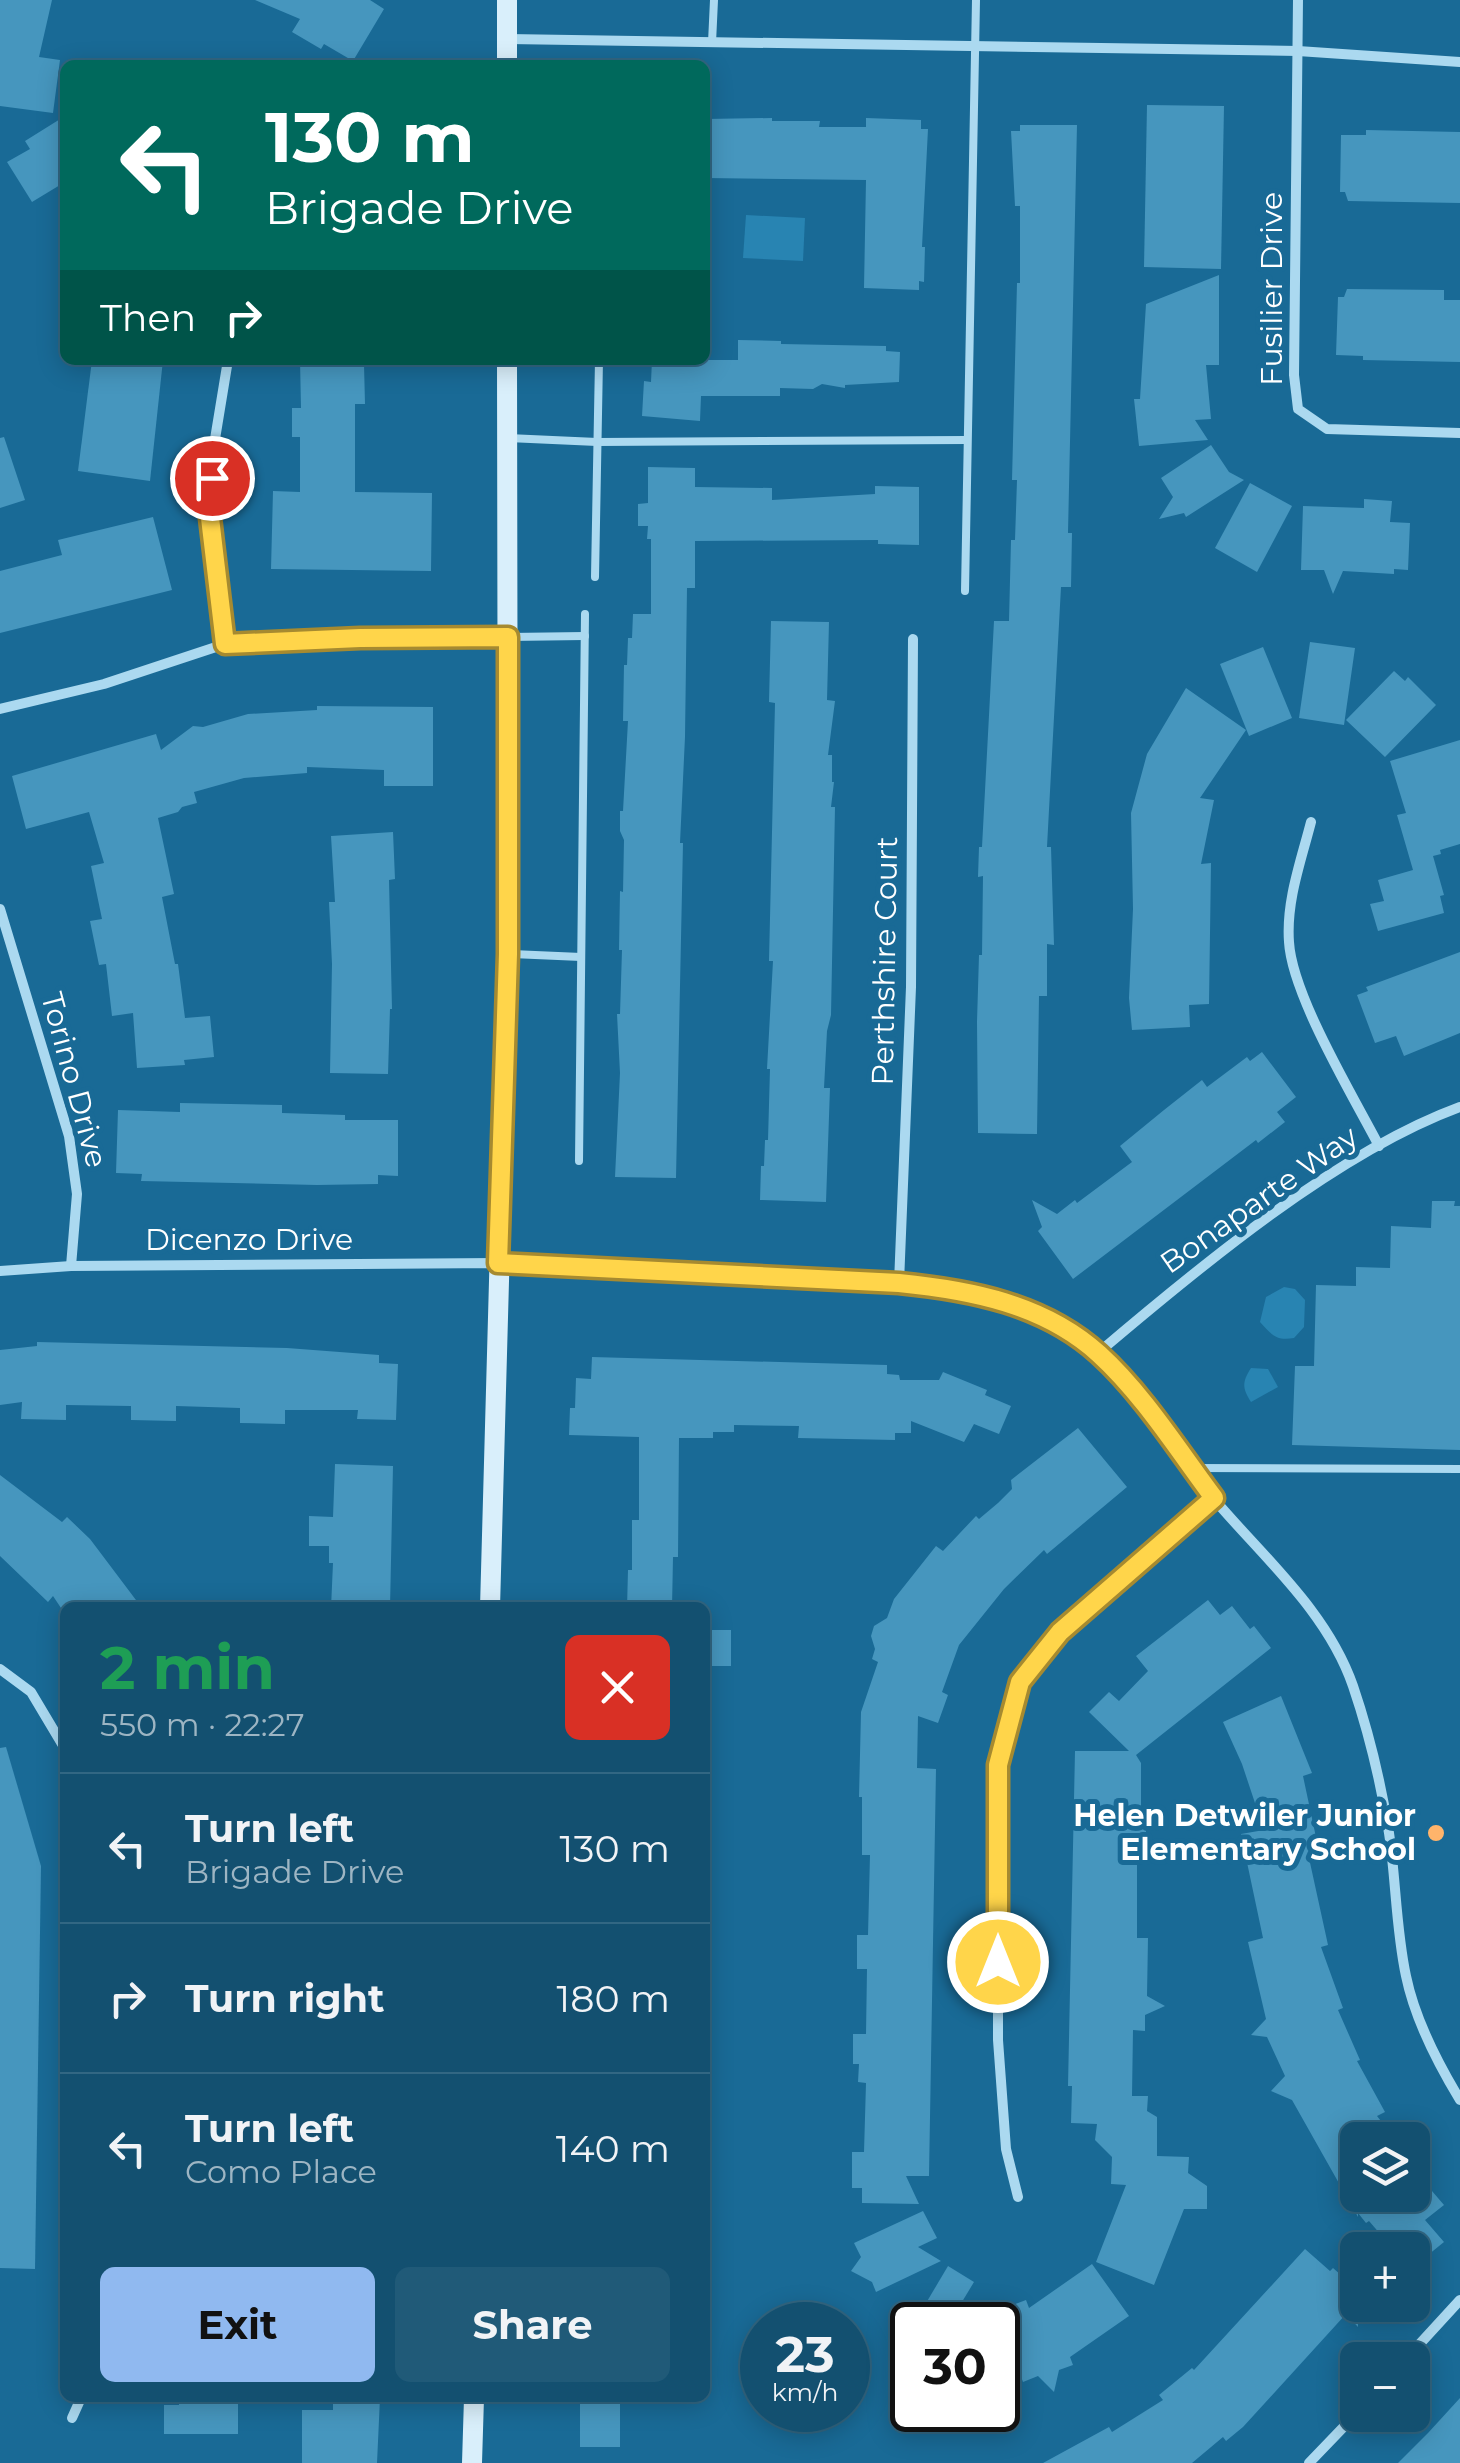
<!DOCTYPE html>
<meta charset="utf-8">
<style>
:root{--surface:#135070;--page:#205a78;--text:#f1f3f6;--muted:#9db5c3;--line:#326783;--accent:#90b9f0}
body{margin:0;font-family:Montserrat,sans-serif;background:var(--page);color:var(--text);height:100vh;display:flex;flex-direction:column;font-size:38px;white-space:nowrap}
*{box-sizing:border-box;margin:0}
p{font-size:32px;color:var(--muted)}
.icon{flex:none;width:55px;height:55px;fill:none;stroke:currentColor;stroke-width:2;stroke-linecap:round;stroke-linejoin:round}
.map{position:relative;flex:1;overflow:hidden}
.drawer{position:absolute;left:60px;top:1602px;width:650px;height:800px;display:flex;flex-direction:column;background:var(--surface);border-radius:15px;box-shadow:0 5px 25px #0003,0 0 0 2px var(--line)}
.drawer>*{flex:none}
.hud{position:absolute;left:60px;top:60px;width:650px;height:305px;border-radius:15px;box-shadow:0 5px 25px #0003,0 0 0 2px var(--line);background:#00695c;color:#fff;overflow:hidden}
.buttons{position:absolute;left:1340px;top:2122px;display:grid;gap:20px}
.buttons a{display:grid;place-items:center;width:90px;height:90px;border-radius:15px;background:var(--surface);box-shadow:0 5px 25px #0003,0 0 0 2px var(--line);font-size:50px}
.speed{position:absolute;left:740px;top:2302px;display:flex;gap:20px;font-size:50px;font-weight:700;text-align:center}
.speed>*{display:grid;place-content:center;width:130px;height:130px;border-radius:50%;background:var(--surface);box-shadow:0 5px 25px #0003,0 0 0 2px var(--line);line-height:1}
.speed small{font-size:25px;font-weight:400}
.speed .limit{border:5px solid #111;border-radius:15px;background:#fff;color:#111}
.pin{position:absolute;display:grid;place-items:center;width:85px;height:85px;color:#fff;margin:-42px;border:5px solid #fff;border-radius:50%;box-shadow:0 2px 10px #0007}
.me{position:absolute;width:110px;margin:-55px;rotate:0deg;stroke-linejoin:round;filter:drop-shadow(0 0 8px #0008)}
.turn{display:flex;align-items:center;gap:35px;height:210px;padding:0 40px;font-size:45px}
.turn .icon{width:130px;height:130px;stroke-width:2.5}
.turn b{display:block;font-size:70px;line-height:85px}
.then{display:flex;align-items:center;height:95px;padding:0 40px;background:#0003;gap:20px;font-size:38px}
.round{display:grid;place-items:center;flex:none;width:105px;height:105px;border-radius:15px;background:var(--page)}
.summary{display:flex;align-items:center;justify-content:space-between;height:170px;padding:0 40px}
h1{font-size:60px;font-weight:700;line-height:75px;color:#1e9e55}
.cta{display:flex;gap:20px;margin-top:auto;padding:20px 40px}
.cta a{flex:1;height:115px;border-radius:15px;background:var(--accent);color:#111;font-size:40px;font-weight:700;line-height:115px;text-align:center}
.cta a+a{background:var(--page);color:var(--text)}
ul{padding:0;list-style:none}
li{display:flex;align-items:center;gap:30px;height:150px;padding:0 40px;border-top:2px solid var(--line)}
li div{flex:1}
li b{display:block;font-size:38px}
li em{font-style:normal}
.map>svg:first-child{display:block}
</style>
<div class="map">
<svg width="1460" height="2463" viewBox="0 0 1460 2463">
<rect width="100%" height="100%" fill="#196a96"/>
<g fill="#2884b2">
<polygon points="746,215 805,218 803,261 743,258"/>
<path d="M1284,1287L1295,1289L1305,1300L1304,1327L1294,1338C1276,1341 1272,1335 1260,1322L1266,1297Z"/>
<path d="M1251,1368L1268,1369L1278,1387L1251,1402C1242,1388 1242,1382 1251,1368Z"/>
</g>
<g fill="#4696be">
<polygon points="0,0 52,0 39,57 60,60 53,113 0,106"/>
<polygon points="255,0 370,0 384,9 353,61 324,44 321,49 292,32 300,19"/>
<polygon points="1147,105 1224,106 1221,269 1144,267"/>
<polygon points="65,116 65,182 32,202 7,162 30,149 25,141"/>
<polygon points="772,118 772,121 820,121 819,127 866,127 866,118 921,120 921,129 928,129 922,247 925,247 924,282 919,281 919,290 864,288 866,180 705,178 705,119"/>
<polygon points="1020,125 1077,125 1068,533 1072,533 1071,587 1061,587 1047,847 1051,847 1054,945 1047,944 1047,996 1039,996 1037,1134 978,1133 977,1022 979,955 982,955 983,876 978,877 979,847 982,847 994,621 1009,621 1011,540 1015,540 1017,480 1012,480 1017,283 1020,283 1020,206 1015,206 1011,131 1020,131"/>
<polygon points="1366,130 1460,132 1460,203 1348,201 1345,192 1340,192 1341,135 1366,135"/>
<polygon points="1219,275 1219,365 1206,365 1211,419 1195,420 1208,440 1139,446 1134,399 1140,399 1146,304"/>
<polygon points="1347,289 1444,290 1444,300 1460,300 1460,362 1363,360 1363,356 1336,355 1338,297 1344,297"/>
<polygon points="738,340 781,341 781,344 886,346 886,351 900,352 899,382 845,385 845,388 822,384 813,389 780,388 780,396 701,396 700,421 642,416 644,381 651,382 652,360 738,360"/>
<polygon points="92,360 163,360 150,481 78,471"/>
<polygon points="300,360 364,364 365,404 355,404 355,492 432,493 431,571 271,569 273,491 300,492 300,437 292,437 292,408 301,408"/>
<polygon points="4,437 25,500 0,508 0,438"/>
<polygon points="1211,445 1229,472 1244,480 1186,517 1184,513 1159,519 1173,497 1161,478"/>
<polygon points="648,467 695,468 695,487 772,488 772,500 875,494 875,486 919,487 919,545 878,544 878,540 695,541 695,588 687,588 685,737 680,843 683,843 676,1178 615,1177 620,1073 617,1014 620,1014 622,950 619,950 620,891 623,892 624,840 620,831 620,811 623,811 628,721 623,721 624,665 627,665 628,638 632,638 633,614 651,614 651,539 647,539 648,526 638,526 638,504 648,503"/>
<polygon points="1250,483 1292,506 1257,572 1215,548"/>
<polygon points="1364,499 1392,501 1390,522 1410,523 1408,570 1394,569 1394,574 1343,571 1333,594 1324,570 1301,570 1303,506 1364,508"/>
<polygon points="153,517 172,590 0,633 0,571 62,555 58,540"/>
<polygon points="771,621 829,622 827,700 835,701 828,755 832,755 832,782 834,782 831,807 835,807 831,1015 827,1031 824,1088 830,1088 826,1202 760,1200 761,1166 764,1166 765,1140 768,1140 770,1069 767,1069 773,961 769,961 775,703 769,702"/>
<polygon points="1310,642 1355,648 1344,725 1299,718"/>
<polygon points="1263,647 1292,718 1249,736 1220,664"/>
<polygon points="1394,671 1405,681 1408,677 1436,705 1385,757 1346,720"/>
<polygon points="1186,688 1246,730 1200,798 1214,800 1201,864 1211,863 1209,1004 1189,1005 1190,1027 1132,1030 1129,998 1133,909 1131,813 1147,754"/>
<polygon points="317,706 433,707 433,786 384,786 384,770 307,767 307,773 244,778 194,792 197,803 182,807 178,812 158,818 174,894 162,897 175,964 178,964 185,1018 210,1016 214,1057 184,1060 185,1065 137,1068 133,1013 112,1016 106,964 99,965 90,921 102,919 91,866 104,863 89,812 26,829 12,776 156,734 161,750 193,726 203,727 248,714 317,710"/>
<polygon points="1460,740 1460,844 1440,850 1441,854 1433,856 1444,895 1440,896 1444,913 1378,931 1370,904 1384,901 1378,880 1413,870 1397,815 1406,813 1390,761"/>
<polygon points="393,832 395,879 389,880 392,1009 390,1009 388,1074 330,1073 332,964 329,902 335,902 331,836"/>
<polygon points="1460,952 1460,1033 1404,1056 1396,1036 1375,1043 1357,995 1368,991 1366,987"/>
<polygon points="1262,1052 1296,1097 1277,1112 1285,1122 1258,1143 1256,1140 1073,1279 1038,1231 1042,1227 1032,1200 1057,1214 1075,1200 1077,1203 1132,1162 1120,1146 1164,1110 1202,1080 1207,1087 1247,1057 1250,1061"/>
<polygon points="180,1103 282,1105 282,1113 345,1115 345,1120 398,1120 398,1176 378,1175 378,1184 317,1185 141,1181 142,1174 116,1173 118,1110 180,1112"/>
<polygon points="1432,1201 1455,1201 1454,1206 1460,1206 1460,1450 1292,1445 1295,1366 1314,1366 1316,1285 1356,1286 1356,1267 1390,1268 1391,1226 1431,1228"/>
<polygon points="37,1342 287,1348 379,1355 379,1363 398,1364 396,1420 357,1419 358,1410 285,1410 285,1424 240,1423 240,1408 176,1406 176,1421 131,1420 131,1406 66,1405 66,1420 21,1419 22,1402 0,1405 0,1350 37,1346"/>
<polygon points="592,1357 887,1365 887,1374 899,1375 900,1380 939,1380 943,1372 987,1390 985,1395 1011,1406 999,1434 974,1424 964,1442 911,1421 911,1433 895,1433 895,1440 798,1438 799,1426 734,1425 734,1432 713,1432 713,1438 679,1438 678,1557 673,1557 672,1608 627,1608 628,1570 632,1570 632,1520 639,1520 639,1437 569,1435 570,1408 575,1408 576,1378 591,1379"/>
<polygon points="1078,1428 1127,1487 1047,1554 1044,1550 1004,1589 959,1645 942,1692 948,1695 938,1723 918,1716 917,1768 936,1769 929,2176 906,2176 919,2204 862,2203 862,2188 852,2188 852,2152 864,2152 866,2083 858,2082 859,2064 853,2064 853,2034 866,2034 867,1969 857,1969 857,1935 868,1935 870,1855 862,1855 862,1797 859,1797 861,1712 878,1662 872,1659 875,1649 871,1636 874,1626 887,1618 894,1599 936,1546 943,1551 976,1516 979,1519 998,1503 1012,1489 1011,1480"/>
<polygon points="335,1464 393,1466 390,1608 331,1608 333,1563 329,1563 329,1546 309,1546 309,1516 333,1517"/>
<polygon points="0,1475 62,1522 67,1517 90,1539 142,1608 61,1608 53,1596 48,1602 0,1556"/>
<polygon points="1208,1600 1220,1615 1232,1606 1250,1629 1254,1626 1271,1648 1136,1755 1141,1763 1141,1825 1146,1825 1146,1859 1137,1859 1137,1938 1148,1938 1147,1996 1165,2006 1145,2015 1145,2031 1133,2030 1132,2096 1148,2096 1147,2111 1157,2117 1157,2156 1189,2157 1188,2173 1207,2186 1207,2209 1184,2209 1154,2285 1096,2262 1126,2185 1111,2184 1112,2157 1095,2140 1097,2124 1071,2123 1072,2086 1068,2086 1075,1751 1129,1751 1089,1712 1109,1692 1119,1701 1148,1671 1136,1656"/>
<rect x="705" y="1630" width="26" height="36"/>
<polygon points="1281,1696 1312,1773 1303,1776 1320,1856 1309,1858 1328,1945 1321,1947 1343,2008 1338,2010 1360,2060 1357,2061 1385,2112 1377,2116 1396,2140 1358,2140 1358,2195 1413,2195 1426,2184 1444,2205 1425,2220 1444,2242 1412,2268 1412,2250 1394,2250 1369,2221 1366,2223 1358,2213 1358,2217 1292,2100 1271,2091 1285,2076 1267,2037 1251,2035 1266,2019 1248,1942 1263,1938 1241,1834 1264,1830 1242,1764 1223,1722"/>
<polygon points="6,1747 41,1866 35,2269 0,2268 0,1748"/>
<polygon points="923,2211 937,2238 918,2247 941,2261 876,2292 872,2282 851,2271 861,2257 854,2243"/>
<polygon points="1305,2249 1330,2271 1333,2268 1358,2290 1358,2327 1346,2314 1243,2427 1226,2441 1223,2437 1192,2463 1043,2463 1109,2427 1112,2432 1163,2400 1159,2395 1192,2368 1194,2370"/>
<polygon points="1092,2264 1129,2316 1070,2357 1073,2365 1059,2370 1054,2392 1038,2376 1023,2382 997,2311 1026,2300 1029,2308"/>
<polygon points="948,2266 974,2282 948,2325 913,2325"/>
<polygon points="179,2398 238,2398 238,2434 164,2434 164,2405 179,2405"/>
<polygon points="333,2398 380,2398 377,2463 302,2463 302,2410 333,2410"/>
<rect x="580" y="2398" width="40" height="49"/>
<polygon points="1460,2398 1460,2463 1398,2463 1428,2433"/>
</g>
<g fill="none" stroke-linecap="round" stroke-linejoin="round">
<g stroke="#abd9f0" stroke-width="8">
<polyline points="712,43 714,0"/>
<polyline points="508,438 597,442 967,440"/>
<polyline points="595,577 599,360"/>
<polyline points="965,591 976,0"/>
<polyline points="509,637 585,636"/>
<polyline points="512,954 581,957"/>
<polyline points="579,1161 585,614"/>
<polyline points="1191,1468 1460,1469"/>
</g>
<g stroke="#abd9f0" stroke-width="10">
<polyline points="1298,0 1294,375 1298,409 1327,429 1460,433"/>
<polyline points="507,39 1298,51 1460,62"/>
<polyline points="225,644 210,517 215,439 228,360"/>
<polyline points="0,709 104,684 225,644 360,638 508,637"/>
<path d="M1311,822C1301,861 1286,901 1289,942C1292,995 1353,1096 1379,1146"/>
<polyline points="0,909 69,1136 77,1194 71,1266"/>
<path d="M0,1271L71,1266L498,1263L899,1283C957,1289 1014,1297 1065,1329C1130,1371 1165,1441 1214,1499C1263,1557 1327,1611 1353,1686C1369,1733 1381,1784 1389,1833C1396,1880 1396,1930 1406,1976C1415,2020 1437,2062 1460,2100"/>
<polyline points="899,1283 911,987 913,639"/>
<path d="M1098,1353C1198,1268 1337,1152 1460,1107"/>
<polyline points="0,1669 31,1692 65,1749"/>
<polyline points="1018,2197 1006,2149 998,2040 998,1765 1020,1682 1060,1632 1214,1499"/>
<polyline points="1405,2360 1460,2300"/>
<polyline points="72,2418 81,2398"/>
<polyline points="1309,2463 1358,2412"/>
</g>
<g stroke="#d9effb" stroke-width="20">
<polyline points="507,65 507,0"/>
<polyline points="490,1608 508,954 507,360"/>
<polyline points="472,2463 474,2398"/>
</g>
</g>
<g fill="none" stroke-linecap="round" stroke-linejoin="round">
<defs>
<path id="route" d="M212,478L210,518L225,644L360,638L508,637V954L498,1263L899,1283C970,1290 1044,1304 1099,1354C1143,1394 1178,1450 1214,1498L1060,1632L1020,1682L998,1765V1962"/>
</defs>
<use href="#route" stroke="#a68a30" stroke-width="25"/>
<use href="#route" stroke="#ffd54a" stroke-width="18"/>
</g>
<circle fill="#ffb46b" stroke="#196a96" stroke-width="4" cx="1436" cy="1833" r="10"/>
<g text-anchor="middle" stroke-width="10" stroke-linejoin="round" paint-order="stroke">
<g font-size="30" fill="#fff" stroke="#196a96">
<text transform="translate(1272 289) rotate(-90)" y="10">Fusilier Drive</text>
<text transform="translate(885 961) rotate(-89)" y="10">Perthshire Court</text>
<text transform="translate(74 1080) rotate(75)" y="10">Torino Drive</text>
<text transform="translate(1259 1200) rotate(-35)" y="10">Bonaparte Way</text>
<text x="249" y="1250">Dicenzo Drive</text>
</g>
<g font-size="30" font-weight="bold" fill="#fff" stroke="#196a96" text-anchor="end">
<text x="1416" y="1826">Helen Detwiler Junior<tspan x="1416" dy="34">Elementary School</tspan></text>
</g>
</g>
</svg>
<div class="buttons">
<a><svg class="icon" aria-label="layers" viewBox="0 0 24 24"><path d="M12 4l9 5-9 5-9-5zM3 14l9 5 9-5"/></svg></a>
<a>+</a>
<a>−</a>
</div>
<div class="speed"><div>23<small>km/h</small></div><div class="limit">30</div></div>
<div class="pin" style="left:212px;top:478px;background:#d93025"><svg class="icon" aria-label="arrive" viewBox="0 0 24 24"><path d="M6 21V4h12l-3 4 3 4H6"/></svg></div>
<svg class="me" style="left:998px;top:1962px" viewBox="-20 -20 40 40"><circle r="17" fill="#ffd54a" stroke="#fff" stroke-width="3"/><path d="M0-11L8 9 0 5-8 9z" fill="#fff"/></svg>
<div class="hud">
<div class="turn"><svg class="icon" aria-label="left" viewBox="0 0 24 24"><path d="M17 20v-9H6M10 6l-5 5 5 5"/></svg><div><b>130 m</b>Brigade Drive</div></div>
<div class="then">Then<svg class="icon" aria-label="right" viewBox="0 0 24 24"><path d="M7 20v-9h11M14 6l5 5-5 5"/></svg></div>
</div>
<section class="drawer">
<div class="summary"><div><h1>2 min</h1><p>550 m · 22:27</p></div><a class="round" style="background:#d93025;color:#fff"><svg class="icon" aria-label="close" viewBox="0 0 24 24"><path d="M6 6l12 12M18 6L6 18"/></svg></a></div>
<ul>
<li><svg class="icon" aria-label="left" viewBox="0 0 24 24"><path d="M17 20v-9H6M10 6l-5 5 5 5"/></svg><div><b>Turn left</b><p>Brigade Drive</p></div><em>130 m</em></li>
<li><svg class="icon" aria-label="right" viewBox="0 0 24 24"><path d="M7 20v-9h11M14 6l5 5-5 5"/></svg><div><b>Turn right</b></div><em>180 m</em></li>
<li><svg class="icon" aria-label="left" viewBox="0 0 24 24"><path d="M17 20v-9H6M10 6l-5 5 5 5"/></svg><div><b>Turn left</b><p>Como Place</p></div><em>140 m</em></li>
</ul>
<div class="cta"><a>Exit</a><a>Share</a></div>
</section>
</div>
